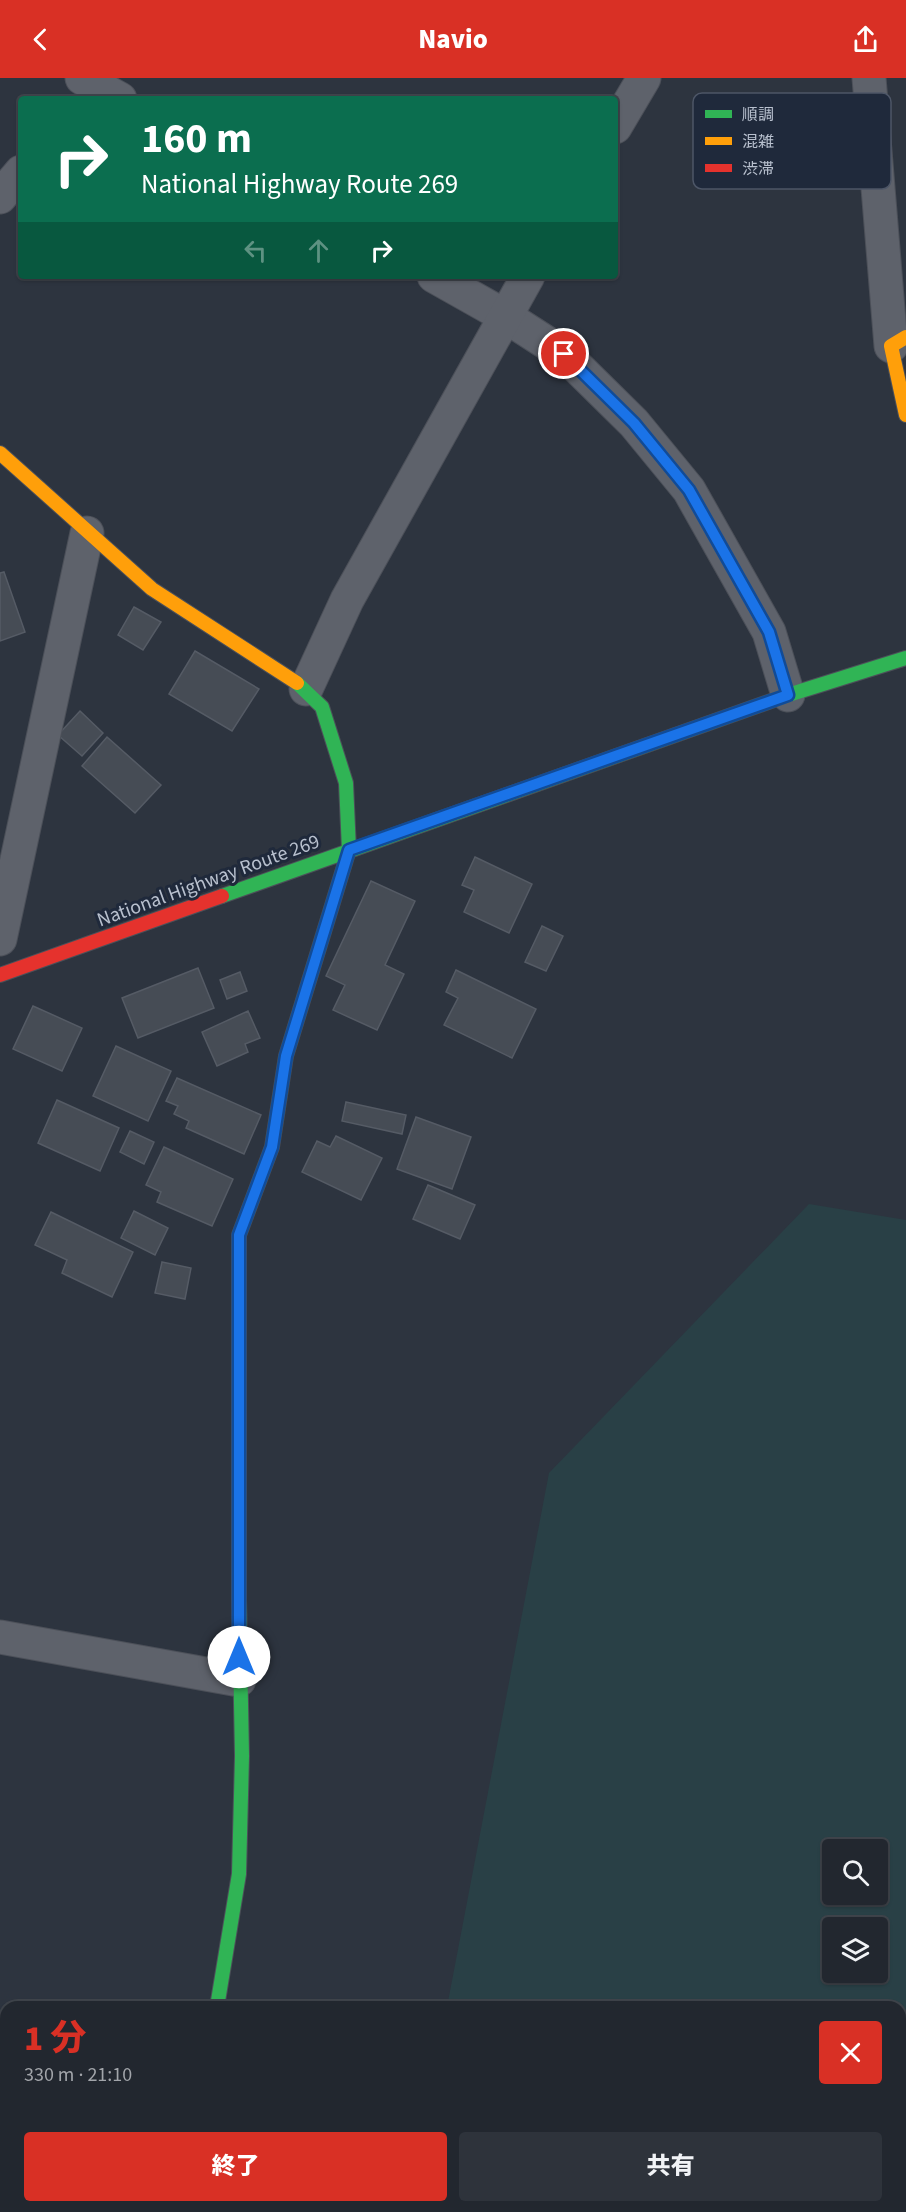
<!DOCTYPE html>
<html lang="ja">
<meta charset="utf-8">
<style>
:root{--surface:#22272f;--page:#2e333b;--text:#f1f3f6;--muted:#a2a5aa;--line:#3f444b;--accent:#d93025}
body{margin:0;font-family:"Source Sans 3","Noto Sans JP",sans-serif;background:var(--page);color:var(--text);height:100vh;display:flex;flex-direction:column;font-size:22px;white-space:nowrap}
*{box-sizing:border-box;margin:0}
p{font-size:20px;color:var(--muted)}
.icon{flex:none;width:33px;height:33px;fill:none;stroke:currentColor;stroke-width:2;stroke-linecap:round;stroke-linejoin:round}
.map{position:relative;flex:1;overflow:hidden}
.side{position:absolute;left:0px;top:1923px;width:906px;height:212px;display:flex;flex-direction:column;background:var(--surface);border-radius:18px 18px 0 0;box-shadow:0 2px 4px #0004,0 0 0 2px var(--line)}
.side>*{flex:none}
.banner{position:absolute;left:18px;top:18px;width:600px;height:183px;border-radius:6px;box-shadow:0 2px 4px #0004,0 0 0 2px var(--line);background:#0b6e4f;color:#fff;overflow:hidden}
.tools{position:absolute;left:822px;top:1761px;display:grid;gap:12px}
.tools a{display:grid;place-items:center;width:66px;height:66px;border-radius:6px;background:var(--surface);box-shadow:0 2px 4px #0004,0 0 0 2px var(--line);font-size:30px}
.pin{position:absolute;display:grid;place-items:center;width:51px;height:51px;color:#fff;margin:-26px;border:3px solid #fff;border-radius:50%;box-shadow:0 2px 6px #0007}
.me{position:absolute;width:66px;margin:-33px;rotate:0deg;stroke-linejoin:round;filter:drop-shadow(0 0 4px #0008)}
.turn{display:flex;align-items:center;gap:21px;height:126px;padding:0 24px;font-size:27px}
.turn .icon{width:78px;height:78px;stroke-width:2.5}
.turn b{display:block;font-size:42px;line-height:51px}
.lanes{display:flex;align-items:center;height:57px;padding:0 24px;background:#0003;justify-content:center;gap:30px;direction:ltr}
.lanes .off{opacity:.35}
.round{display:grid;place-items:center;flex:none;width:63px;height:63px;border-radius:6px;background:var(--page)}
.overview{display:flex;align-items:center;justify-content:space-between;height:102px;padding:0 24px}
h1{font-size:36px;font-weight:800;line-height:45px;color:var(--accent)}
.button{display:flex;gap:12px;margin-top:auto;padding:12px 24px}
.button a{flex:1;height:69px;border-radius:6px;background:var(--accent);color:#fff;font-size:24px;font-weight:800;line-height:69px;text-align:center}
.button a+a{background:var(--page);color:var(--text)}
header{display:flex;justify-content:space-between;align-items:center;height:78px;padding:0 24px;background:var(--accent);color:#fff;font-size:27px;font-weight:800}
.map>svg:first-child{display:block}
</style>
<header><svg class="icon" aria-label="back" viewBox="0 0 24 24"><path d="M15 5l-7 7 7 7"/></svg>Navio<svg class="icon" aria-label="share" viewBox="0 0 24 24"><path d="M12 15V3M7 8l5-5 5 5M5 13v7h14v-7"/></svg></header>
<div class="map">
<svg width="906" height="2134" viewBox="0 0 906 2134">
<rect width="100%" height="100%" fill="#2d343f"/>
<path fill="#294046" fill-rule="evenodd" d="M809,1126L906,1142V2134H447V2128H900V1929H447L549,1395ZM832,1772H878V1816H832ZM832,1850H878V1894H832Z"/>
<g fill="#464c55" stroke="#555b65" stroke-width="1.5">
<polygon points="4,494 25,554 0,563 0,495"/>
<polygon points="134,529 161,544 143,572 118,557"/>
<polygon points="195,573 259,611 232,653 169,616"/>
<polygon points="80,633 103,655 82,678 58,657"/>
<polygon points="107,659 161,707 135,735 82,688"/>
<polygon points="475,779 532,806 509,855 464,834 474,812 462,807"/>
<polygon points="371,803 415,823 385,887 404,896 377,952 333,932 345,907 326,898"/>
<polygon points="542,848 563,858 546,893 525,884"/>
<polygon points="198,890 214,930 138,960 122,920"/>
<polygon points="456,892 536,931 512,980 444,947 458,920 446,914"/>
<polygon points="240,894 247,913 227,921 220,902"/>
<polygon points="33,928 82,950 62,993 13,971"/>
<polygon points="248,933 260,960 245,966 248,974 217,988 202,954"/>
<polygon points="116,968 171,993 148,1043 93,1018"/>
<polygon points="177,1000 261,1037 244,1076 186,1050 189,1043 174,1036 178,1028 166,1023"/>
<polygon points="57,1022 119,1050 100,1093 38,1065"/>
<polygon points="346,1024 406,1037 402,1056 342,1043"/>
<polygon points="416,1039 471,1059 452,1111 397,1091"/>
<polygon points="130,1053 154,1064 144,1086 120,1074"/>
<polygon points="336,1058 382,1080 361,1122 302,1094 317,1063 330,1069"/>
<polygon points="164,1069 233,1101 212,1148 157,1124 161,1114 146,1107"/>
<polygon points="428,1107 475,1127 460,1161 413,1141"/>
<polygon points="134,1133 168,1150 155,1177 121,1160"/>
<polygon points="51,1134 133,1174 112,1219 62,1195 67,1182 35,1167"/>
<polygon points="162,1184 191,1190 185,1221 155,1215"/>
</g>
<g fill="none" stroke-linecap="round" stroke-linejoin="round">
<defs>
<g id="street">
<polyline points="82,0 120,21"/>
<polyline points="869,0 891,268"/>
<polyline points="615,49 644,0"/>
<polyline points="0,119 21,94"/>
<polyline points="434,198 505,238 564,276 634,345 689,412 769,554 788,617"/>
<polyline points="306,611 347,522 528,198"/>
<polyline points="0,861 87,455"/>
<polyline points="0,1559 239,1602"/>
<polyline points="155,2134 157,2128"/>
</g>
<g id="fast">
<polyline points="222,818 788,617 906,580"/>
<polyline points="239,1335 239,1157 272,1069 286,978 349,772 346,705 322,629 297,605"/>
<polyline points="217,1929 239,1796 242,1678 239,1521"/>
</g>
<g id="slow">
<polyline points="906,259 891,268 906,337"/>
<polyline points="0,375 152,511 297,605"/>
</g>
<g id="jam">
<polyline points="0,897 222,818"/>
<polyline points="239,1335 239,1521"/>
</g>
</defs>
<use href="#street" stroke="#4c5059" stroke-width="35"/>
<use href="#fast" stroke="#4c5059" stroke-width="16"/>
<use href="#slow" stroke="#4c5059" stroke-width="16"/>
<use href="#jam" stroke="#4c5059" stroke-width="16"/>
<use href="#street" stroke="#5e626b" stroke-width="33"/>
<use href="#fast" stroke="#30b455" stroke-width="14"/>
<use href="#slow" stroke="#ff9f0a" stroke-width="14"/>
<use href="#jam" stroke="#e5322d" stroke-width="14"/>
</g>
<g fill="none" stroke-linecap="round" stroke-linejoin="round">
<defs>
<polyline id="route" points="239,1579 239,1157 272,1069 286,978 349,772 788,617 769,554 689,412 634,345 564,276"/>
</defs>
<use href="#route" stroke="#114b97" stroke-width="15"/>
<use href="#route" stroke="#1a73e8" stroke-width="10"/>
</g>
<g text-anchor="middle" stroke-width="6" stroke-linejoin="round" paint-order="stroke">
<g font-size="20" fill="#b8c0ce" stroke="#1f293b">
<text transform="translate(208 802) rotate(-20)" y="7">National Highway Route 269</text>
</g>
</g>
<rect x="693" y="15" width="198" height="96" rx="9" fill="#1f293b" stroke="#4d5667" stroke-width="1.5"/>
<rect x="705" y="32" width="27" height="8" fill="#30b455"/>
<rect x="705" y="59" width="27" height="8" fill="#ff9f0a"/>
<rect x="705" y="86" width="27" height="8" fill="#e5322d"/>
<g font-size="16" fill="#b8c0ce">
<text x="742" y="42">順調</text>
<text x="742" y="69">混雑</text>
<text x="742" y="96">渋滞</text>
</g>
</svg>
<div class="tools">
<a><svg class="icon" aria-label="search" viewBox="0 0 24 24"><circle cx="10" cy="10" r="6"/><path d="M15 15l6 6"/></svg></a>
<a><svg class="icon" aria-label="layers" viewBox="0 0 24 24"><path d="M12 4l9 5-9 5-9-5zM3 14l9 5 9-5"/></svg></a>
</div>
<div class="pin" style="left:564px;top:276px;background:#d93025"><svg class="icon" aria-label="arrive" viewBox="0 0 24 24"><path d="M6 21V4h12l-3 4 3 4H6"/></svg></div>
<svg class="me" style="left:239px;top:1579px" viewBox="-20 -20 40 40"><circle r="19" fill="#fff"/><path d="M0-13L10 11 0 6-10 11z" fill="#1a73e8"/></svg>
<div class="banner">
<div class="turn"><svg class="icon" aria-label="right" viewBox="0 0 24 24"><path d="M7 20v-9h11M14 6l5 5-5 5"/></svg><div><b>160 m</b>National Highway Route 269</div></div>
<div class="lanes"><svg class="icon off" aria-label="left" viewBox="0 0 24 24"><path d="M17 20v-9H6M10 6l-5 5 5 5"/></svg><svg class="icon off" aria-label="ahead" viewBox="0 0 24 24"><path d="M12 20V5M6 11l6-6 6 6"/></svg><svg class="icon" aria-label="right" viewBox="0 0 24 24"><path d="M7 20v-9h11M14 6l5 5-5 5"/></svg></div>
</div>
<section class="side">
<div class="overview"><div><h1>1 分</h1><p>330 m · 21:10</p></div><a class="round" style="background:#d93025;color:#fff"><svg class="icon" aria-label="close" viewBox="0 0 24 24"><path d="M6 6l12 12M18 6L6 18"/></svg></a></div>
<div class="button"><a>終了</a><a>共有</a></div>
</section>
</div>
